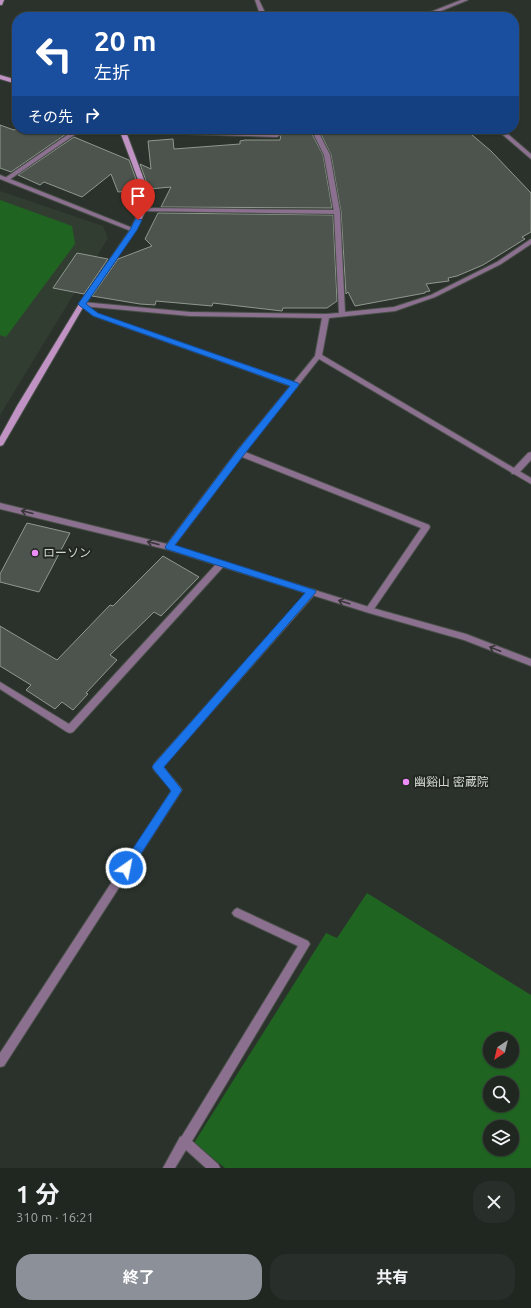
<!DOCTYPE html>
<html lang="ja">
<meta charset="utf-8">
<style>
:root{--surface:#202620;--page:#282e29;--text:#f1f3f6;--muted:#a2a5a5;--line:#3d433e;--accent:#8c9099}
body{margin:0;font-family:Ubuntu,"Noto Sans JP",sans-serif;background:var(--page);color:var(--text);height:100vh;display:flex;flex-direction:column;font-size:15px;white-space:nowrap}
*{box-sizing:border-box;margin:0}
p{font-size:13px;color:var(--muted)}
.icon{flex:none;width:22px;height:22px;fill:none;stroke:currentColor;stroke-width:2;stroke-linecap:round;stroke-linejoin:round}
.map{position:relative;height:1168px;overflow:hidden}
.sheet{display:flex;flex-direction:column;background:var(--surface);flex:1}
.sheet>*{flex:none}
.guide{position:absolute;left:12px;top:12px;width:507px;height:122px;border-radius:16px;box-shadow:0 1px 3px #0004,0 0 0 1px var(--line);background:#1a4fa0;color:#fff;overflow:hidden}
.needle{width:26px;rotate:215deg}
.buttons{position:absolute;left:483px;top:1032px;display:grid;gap:8px}
.buttons a{display:grid;place-items:center;width:36px;height:36px;border-radius:50%;background:var(--surface);box-shadow:0 1px 3px #0004,0 0 0 1px var(--line);font-size:20px}
.pin{position:absolute;display:grid;place-items:center;width:34px;height:34px;color:#fff;margin:-41px -17px;border-radius:50% 50% 50% 0;rotate:-45deg;box-shadow:0 0 4px #0007}
.pin .icon{rotate:45deg}
.me{position:absolute;width:44px;margin:-22px;rotate:33deg;stroke-linejoin:round;filter:drop-shadow(0 0 3px #0008)}
.turn{display:flex;align-items:center;gap:14px;height:84px;padding:0 16px;font-size:18px}
.turn .icon{width:52px;height:52px;stroke-width:2.5}
.turn b{display:block;font-size:28px;line-height:34px}
.then{display:flex;align-items:center;height:38px;padding:0 16px;background:#0003;gap:8px;font-size:15px}
.round{display:grid;place-items:center;flex:none;width:42px;height:42px;border-radius:16px;background:var(--page)}
.overview{display:flex;align-items:center;justify-content:space-between;height:68px;padding:0 16px}
h1{font-size:24px;font-weight:700;line-height:30px}
.primary-button{display:flex;gap:8px;margin-top:auto;padding:8px 16px}
.primary-button a{flex:1;height:46px;border-radius:16px;background:var(--accent);color:#fff;font-size:16px;font-weight:700;line-height:46px;text-align:center}
.primary-button a+a{background:var(--page);color:var(--text)}
.map>svg:first-child{display:block}
</style>
<div class="map">
<svg width="531" height="1168" viewBox="0 0 531 1168">
<rect width="100%" height="100%" fill="#2b322b"/>
<polygon fill="#323d31" points="0,191 103,226 108,238 0,415"/>
<g fill="#206422" fill-rule="evenodd">
<polygon points="0,200 72,226 75,244 6,337 0,335"/>
<path d="M367,893L531,995V1168H225L194,1143L326,933L337,938ZM490,1039H512V1061H490ZM490,1083H512V1105H490ZM490,1127H512V1149H490Z"/>
</g>
<g fill="#4d544d" stroke="#8f978f">
<polygon points="0,125 14,130 16,129 53,129 66,134 11,172 0,168"/>
<polygon points="327,129 465,129 491,151 531,193 531,232 522,237 525,239 483,265 457,276 448,278 449,281 426,284 430,291 425,292 425,293 355,306 348,292 346,294 341,212 331,155 321,134 330,134"/>
<polygon points="281,134 312,134 323,155 332,208 161,207 171,187 149,189 140,164 151,169 148,141 173,139 174,149 240,144 240,141 245,140 280,140"/>
<polygon points="74,137 129,160 140,190 118,192 111,174 82,197 44,182 40,185 18,175"/>
<polygon points="158,213 333,215 337,301 327,308 283,308 282,311 213,303 212,306 156,301 155,305 140,304 92,296 118,259 152,246 145,239"/>
<polygon points="77,253 108,259 84,294 53,288"/>
<polygon points="27,523 70,533 39,592 0,582 0,574"/>
<polygon points="163,556 199,577 161,616 154,612 110,655 117,660 86,693 88,694 73,710 62,702 55,709 26,690 31,685 0,666 0,626 57,660 110,605 113,606"/>
</g>
<g fill="none" stroke-linecap="round" stroke-linejoin="round">
<defs>
<g id="lane">
<polygon points="76,129 83,129 9,180 5,180 5,178"/>
<polygon points="123,129 277,133 280,135 277,137 121,132 120,131"/>
<polygon points="143,208 337,210 340,212 337,214 141,211 141,209"/>
<polygon points="82,302 98,314 297,383 298,385 297,387 293,387 94,316 80,305 79,304"/>
<polygon points="240,450 429,525 430,527 429,529 372,612 366,612 365,610 421,528 237,455 236,453"/>
<polygon points="531,452 531,460 518,474 512,474 511,472 512,470 528,453"/>
<polygon points="221,561 225,564 224,566 73,732 70,733 67,732 0,689 0,682 69,724 218,562"/>
<polygon points="312,589 315,590 316,592 315,594 163,767 180,787 182,790 180,793 4,1066 0,1067 0,1053 172,790 154,770 153,767 154,764 309,590"/>
</g>
<g id="street">
<polygon points="255,0 259,0 267,17 261,17"/>
<polygon points="461,0 468,0 426,17 418,17"/>
<polygon points="311,129 317,129 330,155 340,212 345,312 394,307 431,295 497,262 531,239 531,244 501,264 435,297 395,311 329,318 322,355 531,478 531,484 319,359 243,455 174,546 369,607 466,634 531,659 531,666 464,640 369,613 169,550 0,509 0,503 167,544 237,451 315,356 322,318 190,316 82,306 79,304 82,302 190,312 326,314 339,313 334,212 324,155"/>
<polygon points="496,129 502,129 531,154 531,159"/>
<polygon points="0,175 135,229 136,230 135,231 131,231 0,179"/>
<polygon points="237,908 308,941 310,944 192,1141 218,1164 220,1168 206,1168 186,1150 175,1168 163,1168 180,1137 182,1136 298,946 234,916 232,913 234,910"/>
</g>
<g id="secondary">
<polygon points="0,0 4,0 2,5 0,5"/>
<polygon points="0,75 17,80 17,84 0,79"/>
<polygon points="119,129 125,129 149,193 146,210 136,230 85,304 3,445 0,446 0,437 17,406 79,304 130,230 140,210 143,193"/>
</g>
</defs>
<use href="#lane" stroke="#495049" stroke-width="2"/>
<use href="#street" stroke="#495049" stroke-width="2"/>
<use href="#secondary" stroke="#495049" stroke-width="2"/>
<use href="#lane" fill="#8c708f" fill-rule="evenodd"/>
<use href="#street" fill="#8c708f" fill-rule="evenodd"/>
<use href="#secondary" fill="#c193c5" fill-rule="evenodd"/>
</g>
<defs><path id="oneway-shaft" d="M-6 0H5M1.5-3L5.5 0L1.5 3" fill="none" stroke-width="1.6" stroke-linecap="round" stroke-linejoin="round"/></defs>
<g stroke="#373637">
<use href="#oneway-shaft" transform="translate(27 512) rotate(-166)"/>
<use href="#oneway-shaft" transform="translate(153 543) rotate(-166)"/>
<use href="#oneway-shaft" transform="translate(344 602) rotate(-163)"/>
<use href="#oneway-shaft" transform="translate(495 649) rotate(-158)"/>
</g>
<polygon fill="#1a73e8" stroke="#114b97" points="136,218 142,220 137,230 86,304 98,313 298,383 299,385 243,456 175,545 315,590 316,592 164,767 182,790 130,871 126,873 122,871 121,868 122,865 171,791 154,770 152,767 154,764 305,593 166,549 165,547 237,451 290,386 93,316 80,306 78,304 130,230"/>
<g fill="#ee8cf8" stroke="#222821" stroke-width="1.5">
<circle cx="35" cy="553" r="4"/>
<circle cx="406" cy="782" r="4"/>
</g>
<g text-anchor="middle" stroke-width="4" stroke-linejoin="round" paint-order="stroke">
<g font-size="12" fill="#d1d6d1" stroke="#222821" text-anchor="start">
<text x="43" y="557">ローソン</text>
<text x="414" y="786">幽谿山 密蔵院</text>
</g>
</g>
</svg>
<div class="buttons">
<a><svg class="needle" viewBox="-14 -14 28 28"><path d="M0-13l5 13h-10z" fill="#e53935"/><path d="M0 13l5-13h-10z" fill="#a2a5a5"/></svg></a>
<a><svg class="icon" aria-label="search" viewBox="0 0 24 24"><circle cx="10" cy="10" r="6"/><path d="M15 15l6 6"/></svg></a>
<a><svg class="icon" aria-label="layers" viewBox="0 0 24 24"><path d="M12 4l9 5-9 5-9-5zM3 14l9 5 9-5"/></svg></a>
</div>
<div class="pin" style="left:138px;top:220px;background:#d93025"><svg class="icon" aria-label="arrive" viewBox="0 0 24 24"><path d="M6 21V4h12l-3 4 3 4H6"/></svg></div>
<svg class="me" style="left:126px;top:868px" viewBox="-20 -20 40 40"><circle r="17" fill="#1a73e8" stroke="#fff" stroke-width="3"/><path d="M0-11L8 9 0 5-8 9z" fill="#fff"/></svg>
<div class="guide">
<div class="turn"><svg class="icon" aria-label="left" viewBox="0 0 24 24"><path d="M17 20v-9H6M10 6l-5 5 5 5"/></svg><div><b>20 m</b>左折</div></div>
<div class="then">その先<svg class="icon" aria-label="right" viewBox="0 0 24 24"><path d="M7 20v-9h11M14 6l5 5-5 5"/></svg></div>
</div>
</div>
<section class="sheet">
<div class="overview"><div><h1>1 分</h1><p>310 m · 16:21</p></div><a class="round"><svg class="icon" aria-label="close" viewBox="0 0 24 24"><path d="M6 6l12 12M18 6L6 18"/></svg></a></div>
<div class="primary-button"><a>終了</a><a>共有</a></div>
</section>
